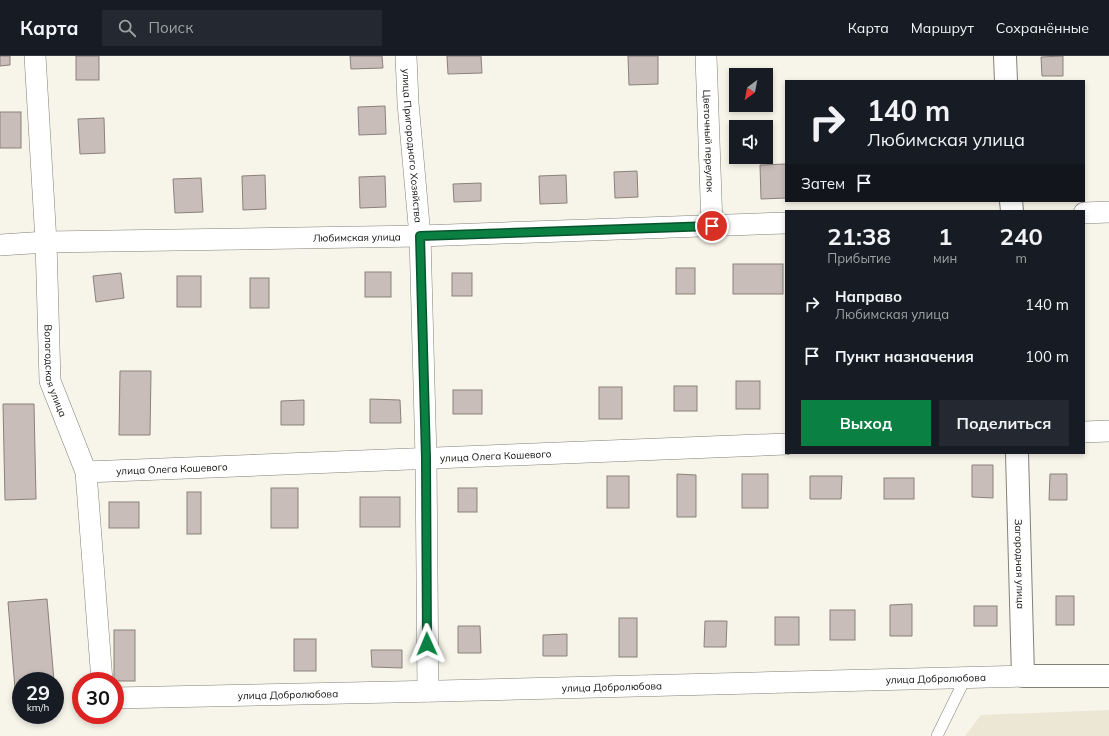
<!DOCTYPE html>
<html lang="ru">
<meta charset="utf-8">
<style>
:root{--surface:#171b24;--page:#242831;--text:#f1f3f6;--muted:#9ea1a6;--line:#363941;--accent:#0b8043}
body{margin:0;font-family:Mulish,sans-serif;background:var(--page);color:var(--text);height:100vh;display:flex;flex-direction:column;font-size:15px;white-space:nowrap}
*{box-sizing:border-box;margin:0}
p{font-size:13px;color:var(--muted)}
.icon{flex:none;width:22px;height:22px;fill:none;stroke:currentColor;stroke-width:2;stroke-linecap:round;stroke-linejoin:round}
.map{position:relative;flex:1;overflow:hidden}
.details{position:absolute;left:785px;top:154px;width:300px;height:244px;display:flex;flex-direction:column;background:var(--surface);border-radius:0px;box-shadow:0 2px 6px #0003}
.details>*{flex:none}
.top-card{position:absolute;left:785px;top:24px;width:300px;height:122px;border-radius:0px;box-shadow:0 2px 6px #0003;background:#171b24;color:var(--text);overflow:hidden}
.needle{width:26px;rotate:212deg}
.tools{position:absolute;left:729px;top:12px;display:grid;gap:8px}
.tools a{display:grid;place-items:center;width:44px;height:44px;border-radius:0px;background:var(--surface);box-shadow:0 2px 6px #0003;font-size:20px}
.speed{position:absolute;left:12px;top:616px;display:flex;gap:8px;font-size:20px;font-weight:700;text-align:center}
.speed>*{display:grid;place-content:center;width:52px;height:52px;border-radius:50%;background:var(--surface);box-shadow:0 2px 6px #0003;line-height:1}
.speed small{font-size:10px;font-weight:400}
.speed .limit{border:6px solid #d22;background:#fff;color:#111}
.pin{position:absolute;display:grid;place-items:center;width:34px;height:34px;color:#fff;margin:-17px;border:2px solid #fff;border-radius:50%;box-shadow:0 1px 4px #0007}
.me{position:absolute;width:44px;margin:-22px;rotate:359deg;stroke-linejoin:round;filter:drop-shadow(0 0 3px #0008)}
.turn{display:flex;align-items:center;gap:14px;height:84px;padding:0 16px;font-size:18px}
.turn .icon{width:52px;height:52px;stroke-width:2.5}
.turn b{display:block;font-size:28px;line-height:34px}
.then{display:flex;align-items:center;height:38px;padding:0 16px;background:#0003;gap:8px;font-size:15px}
.eta{display:flex;justify-content:space-evenly;align-items:center;height:68px;text-align:center}
.eta b{font-size:24px;font-weight:700;line-height:28px}
.action{display:flex;gap:8px;margin-top:auto;padding:8px 16px}
.action a{flex:1;height:46px;border-radius:0px;background:var(--accent);color:#fff;font-size:16px;font-weight:700;line-height:46px;text-align:center}
.action a+a{background:var(--page);color:var(--text)}
ul{padding:0;list-style:none}
li{display:flex;align-items:center;gap:12px;height:52px;padding:0 16px}
li div{flex:1}
li b{display:block;font-size:15px}
li em{font-style:normal}
header{display:flex;align-items:center;gap:24px;box-sizing:border-box;height:56px;padding:0 20px;background:var(--surface);border-bottom:1px solid var(--line)}
header strong{font-size:19px}
nav{display:flex;gap:22px;margin-inline-start:auto;font-size:14px}
.search{width:280px;height:36px;background:var(--page);display:flex;align-items:center;gap:10px;box-sizing:border-box;padding:0 14px;border-radius:0px;color:var(--muted);font-size:15px}
.map>svg:first-child{display:block}
</style>
<header>
<strong>Карта</strong>
<div class="search"><svg class="icon" aria-label="search" viewBox="0 0 24 24"><circle cx="10" cy="10" r="6"/><path d="M15 15l6 6"/></svg>Поиск</div>
<nav><a>Карта</a><a>Маршрут</a><a>Сохранённые</a></nav>
</header>
<div class="map">
<svg width="1109" height="680" viewBox="0 0 1109 680">
<rect width="100%" height="100%" fill="#f7f4e9"/>
<polygon fill="#ece6d5" points="1109,654 1109,680 965,680 981,659"/>
<g fill="#c8bdb8" stroke="#8b817c">
<polygon points="0,0 10,0 10,9 0,10"/>
<rect x="76" y="0" width="23" height="24"/>
<polygon points="350,0 382,0 383,12 351,13"/>
<polygon points="447,0 481,0 482,17 448,18"/>
<polygon points="628,0 658,0 658,28 629,29"/>
<polygon points="1063,0 1063,20 1042,20 1041,1"/>
<polygon points="385,50 386,78 359,79 358,51"/>
<rect x="0" y="56" width="21" height="36"/>
<polygon points="104,62 105,97 80,98 78,63"/>
<polygon points="786,108 786,142 761,143 760,109"/>
<polygon points="637,115 638,141 615,142 614,116"/>
<polygon points="265,119 266,153 243,154 242,120"/>
<polygon points="566,119 567,147 540,148 539,120"/>
<polygon points="385,120 386,151 360,152 359,121"/>
<polygon points="201,122 203,156 175,157 173,123"/>
<polygon points="481,127 481,145 454,146 453,128"/>
<rect x="733" y="208" width="50" height="30"/>
<rect x="676" y="212" width="19" height="26"/>
<rect x="365" y="216" width="26" height="25"/>
<polygon points="121,217 124,242 96,246 93,220"/>
<rect x="452" y="217" width="20" height="23"/>
<rect x="177" y="220" width="24" height="31"/>
<rect x="250" y="222" width="19" height="30"/>
<polygon points="120,315 151,315 150,379 119,379"/>
<rect x="736" y="325" width="24" height="28"/>
<rect x="674" y="330" width="23" height="25"/>
<rect x="599" y="331" width="23" height="32"/>
<rect x="453" y="334" width="29" height="24"/>
<polygon points="370,343 400,344 401,367 370,367"/>
<polygon points="304,344 304,369 281,369 281,345"/>
<polygon points="3,348 34,348 36,443 5,444"/>
<polygon points="972,409 993,409 993,442 972,441"/>
<polygon points="677,418 696,419 696,461 677,461"/>
<rect x="742" y="418" width="26" height="34"/>
<polygon points="1050,418 1067,418 1067,444 1049,444"/>
<rect x="607" y="420" width="22" height="32"/>
<polygon points="810,420 842,420 841,443 810,443"/>
<rect x="884" y="422" width="30" height="21"/>
<rect x="271" y="432" width="27" height="40"/>
<rect x="458" y="432" width="19" height="24"/>
<rect x="187" y="436" width="14" height="42"/>
<rect x="360" y="441" width="40" height="30"/>
<rect x="109" y="446" width="30" height="26"/>
<rect x="1056" y="540" width="18" height="29"/>
<polygon points="47,543 54,625 21,625 21,632 15,633 8,546"/>
<polygon points="912,548 912,580 890,580 890,549"/>
<rect x="974" y="550" width="23" height="20"/>
<rect x="830" y="554" width="25" height="30"/>
<rect x="775" y="561" width="24" height="28"/>
<rect x="619" y="562" width="18" height="39"/>
<polygon points="705,565 727,565 726,591 704,591"/>
<polygon points="458,570 480,570 481,597 458,597"/>
<rect x="114" y="574" width="21" height="51"/>
<polygon points="567,578 567,600 543,600 543,579"/>
<rect x="294" y="583" width="22" height="32"/>
<polygon points="371,594 402,594 402,612 372,611"/>
</g>
<g fill="none" stroke-linecap="round" stroke-linejoin="round">
<defs>
<polyline id="service" points="937,680 966,621"/>
<g id="minor">
<path id="s1" d="M35,0L46,186L50,325L86,416L102,625"/>
<path id="s2" d="M406,0L408,47L420,180L426,402L428,635"/>
<path id="s3" d="M706,0L712,170"/>
<polyline points="1084,157 1109,156"/>
<path id="s4" d="M0,189L46,186L420,180L786,167"/>
<polyline points="1084,376 1109,375"/>
<path id="s5" d="M86,416L786,388"/>
<path id="s6" d="M115,642L440,635L1023,620"/>
</g>
<g id="tertiary">
<polyline points="1005,0 1006,25"/>
<polyline points="1011,145 1012,155"/>
<path id="s7" d="M1017,397L1023,620H1109"/>
</g>
</defs>
<use href="#service" stroke="#838077" stroke-width="12"/>
<use href="#minor" stroke="#838077" stroke-width="22"/>
<use href="#tertiary" stroke="#838077" stroke-width="24"/>
<use href="#service" stroke="#fff" stroke-width="11"/>
<use href="#minor" stroke="#fff" stroke-width="21"/>
<use href="#tertiary" stroke="#fff" stroke-width="22"/>
</g>
<g fill="none" stroke-linecap="round" stroke-linejoin="round">
<defs>
<polyline id="route" points="427,588 426,402 420,180 712,170"/>
</defs>
<use href="#route" stroke="#07532c" stroke-width="10"/>
<use href="#route" stroke="#0b8043" stroke-width="7"/>
</g>
<g text-anchor="middle" stroke-width="3" stroke-linejoin="round" paint-order="stroke">
<g font-size="10" fill="#0f0e0b" stroke="#fff">
<text dy="4" stroke="none"><textPath href="#s3" startOffset="85">Цветочный переулок</textPath></text>
<text dy="4" stroke="none"><textPath href="#s2" startOffset="90">улица Пригородного Хозяйства</textPath></text>
<text dy="4" stroke="none"><textPath href="#s4" startOffset="357">Любимская улица</textPath></text>
<text dy="4" stroke="none"><textPath href="#s1" startOffset="316">Вологодская улица</textPath></text>
<text dy="4" stroke="none"><textPath href="#s5" startOffset="410">улица Олега Кошевого</textPath></text>
<text dy="4" stroke="none"><textPath href="#s5" startOffset="86">улица Олега Кошевого</textPath></text>
<text dy="4" stroke="none"><textPath href="#s7" startOffset="111">Загородная улица</textPath></text>
<text dy="4" stroke="none"><textPath href="#s6" startOffset="821">улица Добролюбова</textPath></text>
<text dy="4" stroke="none"><textPath href="#s6" startOffset="497">улица Добролюбова</textPath></text>
<text dy="4" stroke="none"><textPath href="#s6" startOffset="173">улица Добролюбова</textPath></text>
</g>
</g>
</svg>
<div class="tools">
<a><svg class="needle" viewBox="-14 -14 28 28"><path d="M0-13l5 13h-10z" fill="#e53935"/><path d="M0 13l5-13h-10z" fill="#9ea1a6"/></svg></a>
<a><svg class="icon" aria-label="sound" viewBox="0 0 24 24"><path d="M4 9h4l5-4v14l-5-4H4zM17 9q2 3 0 6"/></svg></a>
</div>
<div class="speed"><div>29<small>km/h</small></div><div class="limit">30</div></div>
<div class="pin" style="left:712px;top:170px;background:#d93025"><svg class="icon" aria-label="arrive" viewBox="0 0 24 24"><path d="M6 21V4h12l-3 4 3 4H6"/></svg></div>
<svg class="me" style="left:427px;top:588px" viewBox="-20 -20 40 40"><path d="M0-17L14 15 0 8-14 15z" fill="#0b8043" stroke="#fff" stroke-width="4"/></svg>
<div class="top-card">
<div class="turn"><svg class="icon" aria-label="right" viewBox="0 0 24 24"><path d="M7 20v-9h11M14 6l5 5-5 5"/></svg><div><b>140 m</b>Любимская улица</div></div>
<div class="then">Затем<svg class="icon" aria-label="arrive" viewBox="0 0 24 24"><path d="M6 21V4h12l-3 4 3 4H6"/></svg></div>
</div>
<section class="details">
<div class="eta">
<div><b>21:38</b><p>Прибытие</p></div>
<div><b>1</b><p>мин</p></div>
<div><b>240</b><p>m</p></div>
</div>
<ul>
<li><svg class="icon" aria-label="right" viewBox="0 0 24 24"><path d="M7 20v-9h11M14 6l5 5-5 5"/></svg><div><b>Направо</b><p>Любимская улица</p></div><em>140 m</em></li>
<li><svg class="icon" aria-label="arrive" viewBox="0 0 24 24"><path d="M6 21V4h12l-3 4 3 4H6"/></svg><div><b>Пункт назначения</b></div><em>100 m</em></li>
</ul>
<div class="action"><a>Выход</a><a>Поделиться</a></div>
</section>
</div>
